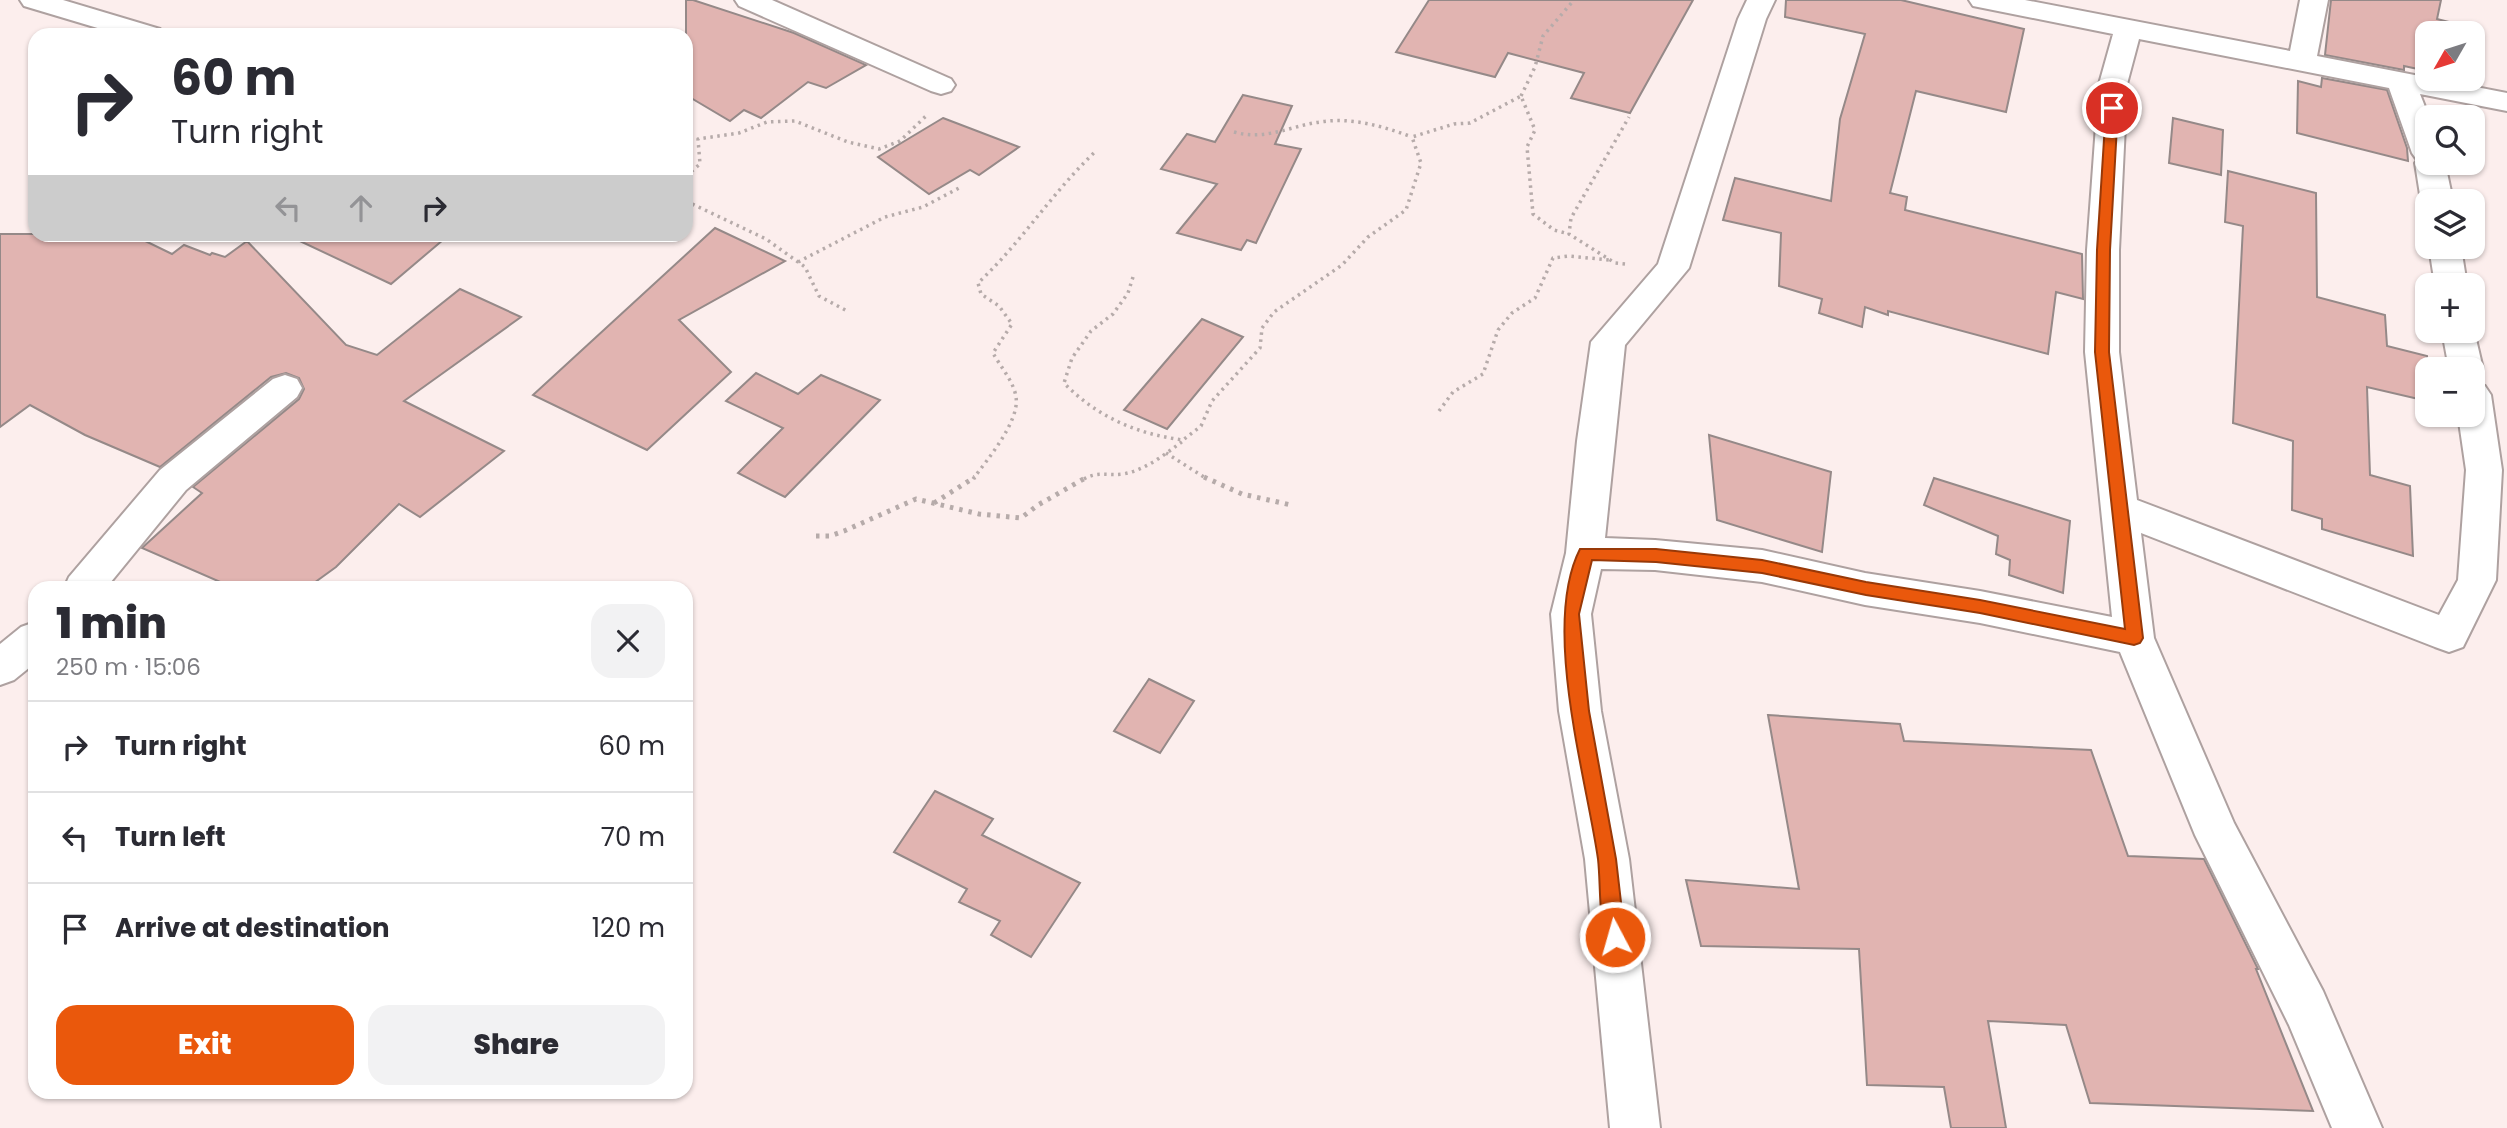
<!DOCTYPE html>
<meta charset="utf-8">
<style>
:root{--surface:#fff;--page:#f2f2f3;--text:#2b2b33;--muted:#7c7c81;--line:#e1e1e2;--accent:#ea580c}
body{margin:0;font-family:Poppins,sans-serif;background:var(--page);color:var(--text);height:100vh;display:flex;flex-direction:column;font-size:26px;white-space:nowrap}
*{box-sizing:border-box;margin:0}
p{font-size:23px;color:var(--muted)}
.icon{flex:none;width:38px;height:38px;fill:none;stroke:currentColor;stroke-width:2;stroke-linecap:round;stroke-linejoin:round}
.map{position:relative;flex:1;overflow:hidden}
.details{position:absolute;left:28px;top:581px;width:665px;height:518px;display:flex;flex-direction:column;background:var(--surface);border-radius:21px;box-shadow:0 2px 5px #0004}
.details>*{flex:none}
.banner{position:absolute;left:28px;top:28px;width:665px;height:214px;border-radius:21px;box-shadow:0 2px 5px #0004;background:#fff;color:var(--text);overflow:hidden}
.needle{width:46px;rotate:231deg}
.tools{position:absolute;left:2415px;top:21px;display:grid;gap:14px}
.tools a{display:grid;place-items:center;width:70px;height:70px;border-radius:14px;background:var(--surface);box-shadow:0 2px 5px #0004;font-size:35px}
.pin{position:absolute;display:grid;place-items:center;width:60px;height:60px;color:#fff;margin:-30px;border:4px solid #fff;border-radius:50%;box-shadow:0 2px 7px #0007}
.me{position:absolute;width:77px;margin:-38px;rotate:354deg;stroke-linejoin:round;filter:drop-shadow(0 0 5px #0008)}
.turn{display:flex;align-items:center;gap:24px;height:147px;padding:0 28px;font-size:32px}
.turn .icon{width:91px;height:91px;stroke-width:2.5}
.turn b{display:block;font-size:49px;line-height:60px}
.lanes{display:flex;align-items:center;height:66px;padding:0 28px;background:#0003;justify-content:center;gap:35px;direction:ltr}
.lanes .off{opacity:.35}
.round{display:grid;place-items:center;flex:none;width:74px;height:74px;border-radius:21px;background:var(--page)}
.summary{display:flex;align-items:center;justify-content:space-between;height:119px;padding:0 28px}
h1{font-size:42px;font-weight:800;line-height:52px}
.cta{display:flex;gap:14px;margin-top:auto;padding:14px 28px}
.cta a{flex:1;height:80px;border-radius:21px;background:var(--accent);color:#fff;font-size:28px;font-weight:800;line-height:80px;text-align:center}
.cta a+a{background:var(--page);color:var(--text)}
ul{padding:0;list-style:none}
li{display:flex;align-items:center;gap:21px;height:91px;padding:0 28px;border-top:2px solid var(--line)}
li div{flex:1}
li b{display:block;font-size:26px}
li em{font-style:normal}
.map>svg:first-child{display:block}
</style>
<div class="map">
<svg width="2507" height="1128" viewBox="0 0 2507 1128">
<rect width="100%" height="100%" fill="#fceeed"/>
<g fill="#e1b4b1" stroke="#958988" stroke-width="2">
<polygon points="686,0 693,0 794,33 866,65 826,88 808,82 761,118 744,110 730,121 686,95"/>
<polygon points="1429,0 1693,0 1630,113 1571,98 1584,73 1508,53 1495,77 1396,52"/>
<polygon points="1786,0 1901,0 2024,29 2006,112 1916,91 1890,193 1907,197 1905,210 2082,254 2083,299 2056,292 2048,354 1888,311 1888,315 1865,307 1862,327 1819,313 1822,299 1779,286 1781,233 1723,220 1735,178 1831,201 1840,119 1865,34 1785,17"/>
<polygon points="2331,0 2441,0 2437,19 2465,26 2465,33 2427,33 2427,71 2404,66 2404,70 2325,55"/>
<polygon points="2322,78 2387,90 2407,148 2408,161 2297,133 2298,81 2321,87"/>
<polygon points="1243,95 1292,106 1275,144 1301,149 1256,243 1247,240 1241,250 1177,233 1217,184 1161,169 1187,134 1215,142"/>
<polygon points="943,118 1019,147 979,175 970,170 929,194 878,157"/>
<polygon points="2173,118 2223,130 2221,175 2169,163"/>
<polygon points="2228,171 2316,193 2317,297 2385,315 2387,346 2427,356 2427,401 2367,387 2370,475 2410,486 2413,556 2322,529 2322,519 2292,510 2293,441 2233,423 2243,226 2225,222"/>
<polygon points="715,228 785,261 679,320 731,372 647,450 533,395"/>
<polygon points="0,234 131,234 172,254 184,245 210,255 212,253 225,257 247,241 346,345 377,355 460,289 521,317 404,401 504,451 420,517 399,504 336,567 307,588 234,588 142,548 202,493 193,487 299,399 304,389 299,378 286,373 271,377 160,467 85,435 30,405 0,427"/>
<polygon points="285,234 450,234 391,284"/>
<polygon points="1202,319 1243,337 1167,429 1124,410"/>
<polygon points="756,373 798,394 821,375 880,400 785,497 738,473 783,428 726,401"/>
<polygon points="1709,435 1831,472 1822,552 1717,520"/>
<polygon points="1934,478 2070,521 2063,593 2009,575 2010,560 1996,554 1998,536 1924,505"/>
<polygon points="1149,679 1194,701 1160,753 1114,731"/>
<polygon points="1768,715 1900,724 1904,741 2091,750 2128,856 2204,859 2258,969 2256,969 2313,1111 2090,1103 2066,1025 1988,1021 2006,1128 1951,1128 1944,1087 1867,1085 1859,949 1701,946 1686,880 1799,889"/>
<polygon points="935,791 993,819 982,835 1080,883 1031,957 991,935 1000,921 959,902 967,889 894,852"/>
</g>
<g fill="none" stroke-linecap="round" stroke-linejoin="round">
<defs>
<g id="minor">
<polygon points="20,0 63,0 160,29 164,35 121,35 24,6"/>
<polygon points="735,0 772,0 951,79 955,85 951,91 941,94 931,91 739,6"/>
<polygon points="1747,0 1775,0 1766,19 1689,268 1625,345 1605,538 1655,540 1762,550 1865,573 1980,591 2112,617 2085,352 2087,250 2099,84 2113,34 1973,6 1969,0 2025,0 2290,51 2300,0 2328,0 2317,56 2507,93 2507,111 2420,94 2429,117 2427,163 2445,163 2453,201 2427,201 2427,209 2421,201 2415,163 2417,160 2412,153 2389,88 2139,39 2127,84 2119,250 2119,352 2137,500 2439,615 2458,580 2466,470 2458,415 2473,415 2473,382 2485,386 2491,395 2502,470 2496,580 2463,647 2449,652 2435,647 2141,533 2154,638 2234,823 2323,991 2382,1128 2332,1128 2289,1025 2195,835 2120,652 1980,623 1865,605 1762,582 1655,570 1601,569 1591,614 1601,711 1629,859 1660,1128 1610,1128 1585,859 1559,711 1551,614 1566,553 1577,441 1591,342 1658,264 1738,19"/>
<polygon points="2429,247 2461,247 2467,285 2435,285"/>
<polygon points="2473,326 2483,369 2478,378 2473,380 2473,369 2449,369 2442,331 2473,331"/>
<polygon points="285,375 297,379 302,388 297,397 186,490 106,588 64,588 69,577 160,470 273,379"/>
<polygon points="35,622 35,663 14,680 0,685 0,644 21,627"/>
</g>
</defs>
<use href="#minor" stroke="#aea1a0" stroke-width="4"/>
<g stroke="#b6abaa" stroke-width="3.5" stroke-dasharray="2.5 4.5" stroke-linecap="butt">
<polyline points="1521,96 1535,67 1543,36 1574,0"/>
<path d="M1234,132C1265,141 1290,126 1320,122C1352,117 1382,126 1412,137"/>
<polyline points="686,176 700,164 698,139 739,133 767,122 795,121 848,142 879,149 900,141 926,116"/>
<polyline points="686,201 766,239 805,267 819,296 849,312"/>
<polyline points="798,262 885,217 923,207 959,188"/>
<polyline points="1625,264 1615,263 1569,234 1571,218 1629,117"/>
<path d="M1133,277L1128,293L1113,314L1091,331L1072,358L1064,383C1097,417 1137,434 1183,440L1201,426L1212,401L1260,348L1262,328L1274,312L1342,265L1368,237L1406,210L1421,163L1412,137L1454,124L1470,123L1521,96L1535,130L1527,147L1533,214L1554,230L1569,234"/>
<polyline points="1439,411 1453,392 1483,374 1498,330 1512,313 1535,298 1553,258 1569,256 1609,260"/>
<polyline points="1166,453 1207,479"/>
<path d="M973,479C987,460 1020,421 1016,397C1014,382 1000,366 993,353L1012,324L999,306L981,294L978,283C1022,242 1053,191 1097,150"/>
<path d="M1084,479C1098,471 1108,476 1123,474C1146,470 1165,454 1183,441"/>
</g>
<g stroke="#b6abaa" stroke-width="5" stroke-dasharray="3.5 6" stroke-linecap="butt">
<polyline points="1204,477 1242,494 1291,505"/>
<polyline points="934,503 975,477"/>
<polyline points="816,536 830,536 844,531 916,499 979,514 1021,518 1038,505 1087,477"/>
</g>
<use href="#minor" fill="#fff" fill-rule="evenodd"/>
</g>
<path fill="#ea580c" stroke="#983908" stroke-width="2" d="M2112,105L2118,108L2110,250L2109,352L2143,638L2140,643L2134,645L1980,613L1866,595L1762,573L1656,562L1592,560L1579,614L1589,711L1616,859L1625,937L1622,944L1615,947L1608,944C1598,919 1601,886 1598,859C1586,776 1541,625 1580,549H1656L1762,560L1866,582L1980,600L2125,629L2095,352L2097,250L2106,108Z"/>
</svg>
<div class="tools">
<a><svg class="needle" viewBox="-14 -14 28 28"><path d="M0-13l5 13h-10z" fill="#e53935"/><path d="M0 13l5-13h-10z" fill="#7c7c81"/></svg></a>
<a><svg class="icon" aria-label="search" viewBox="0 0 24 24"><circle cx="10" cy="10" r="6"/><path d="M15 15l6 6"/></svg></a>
<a><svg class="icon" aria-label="layers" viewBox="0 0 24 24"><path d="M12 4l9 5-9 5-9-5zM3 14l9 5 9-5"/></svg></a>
<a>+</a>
<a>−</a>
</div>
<div class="pin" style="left:2112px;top:108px;background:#d93025"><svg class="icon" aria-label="arrive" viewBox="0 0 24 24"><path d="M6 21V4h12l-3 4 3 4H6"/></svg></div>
<svg class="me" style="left:1615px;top:937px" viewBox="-20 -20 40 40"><circle r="17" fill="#ea580c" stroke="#fff" stroke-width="3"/><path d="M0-11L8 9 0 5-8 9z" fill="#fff"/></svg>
<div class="banner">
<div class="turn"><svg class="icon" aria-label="right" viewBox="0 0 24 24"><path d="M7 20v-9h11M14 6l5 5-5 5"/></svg><div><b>60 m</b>Turn right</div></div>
<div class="lanes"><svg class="icon off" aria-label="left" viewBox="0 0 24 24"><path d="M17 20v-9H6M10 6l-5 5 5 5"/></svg><svg class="icon off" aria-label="ahead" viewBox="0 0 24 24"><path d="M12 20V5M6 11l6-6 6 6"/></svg><svg class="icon" aria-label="right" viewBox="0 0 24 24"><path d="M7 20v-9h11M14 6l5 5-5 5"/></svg></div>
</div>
<section class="details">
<div class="summary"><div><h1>1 min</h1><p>250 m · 15:06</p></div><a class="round"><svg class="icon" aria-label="close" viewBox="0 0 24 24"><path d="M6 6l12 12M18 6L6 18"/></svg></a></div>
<ul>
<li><svg class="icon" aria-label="right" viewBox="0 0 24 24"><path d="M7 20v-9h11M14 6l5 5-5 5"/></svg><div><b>Turn right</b></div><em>60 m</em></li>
<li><svg class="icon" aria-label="left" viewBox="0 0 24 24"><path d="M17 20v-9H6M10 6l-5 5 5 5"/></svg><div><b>Turn left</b></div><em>70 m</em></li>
<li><svg class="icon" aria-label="arrive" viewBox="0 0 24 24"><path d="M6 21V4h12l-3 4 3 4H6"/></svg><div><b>Arrive at destination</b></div><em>120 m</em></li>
</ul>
<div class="cta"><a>Exit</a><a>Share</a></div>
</section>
</div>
